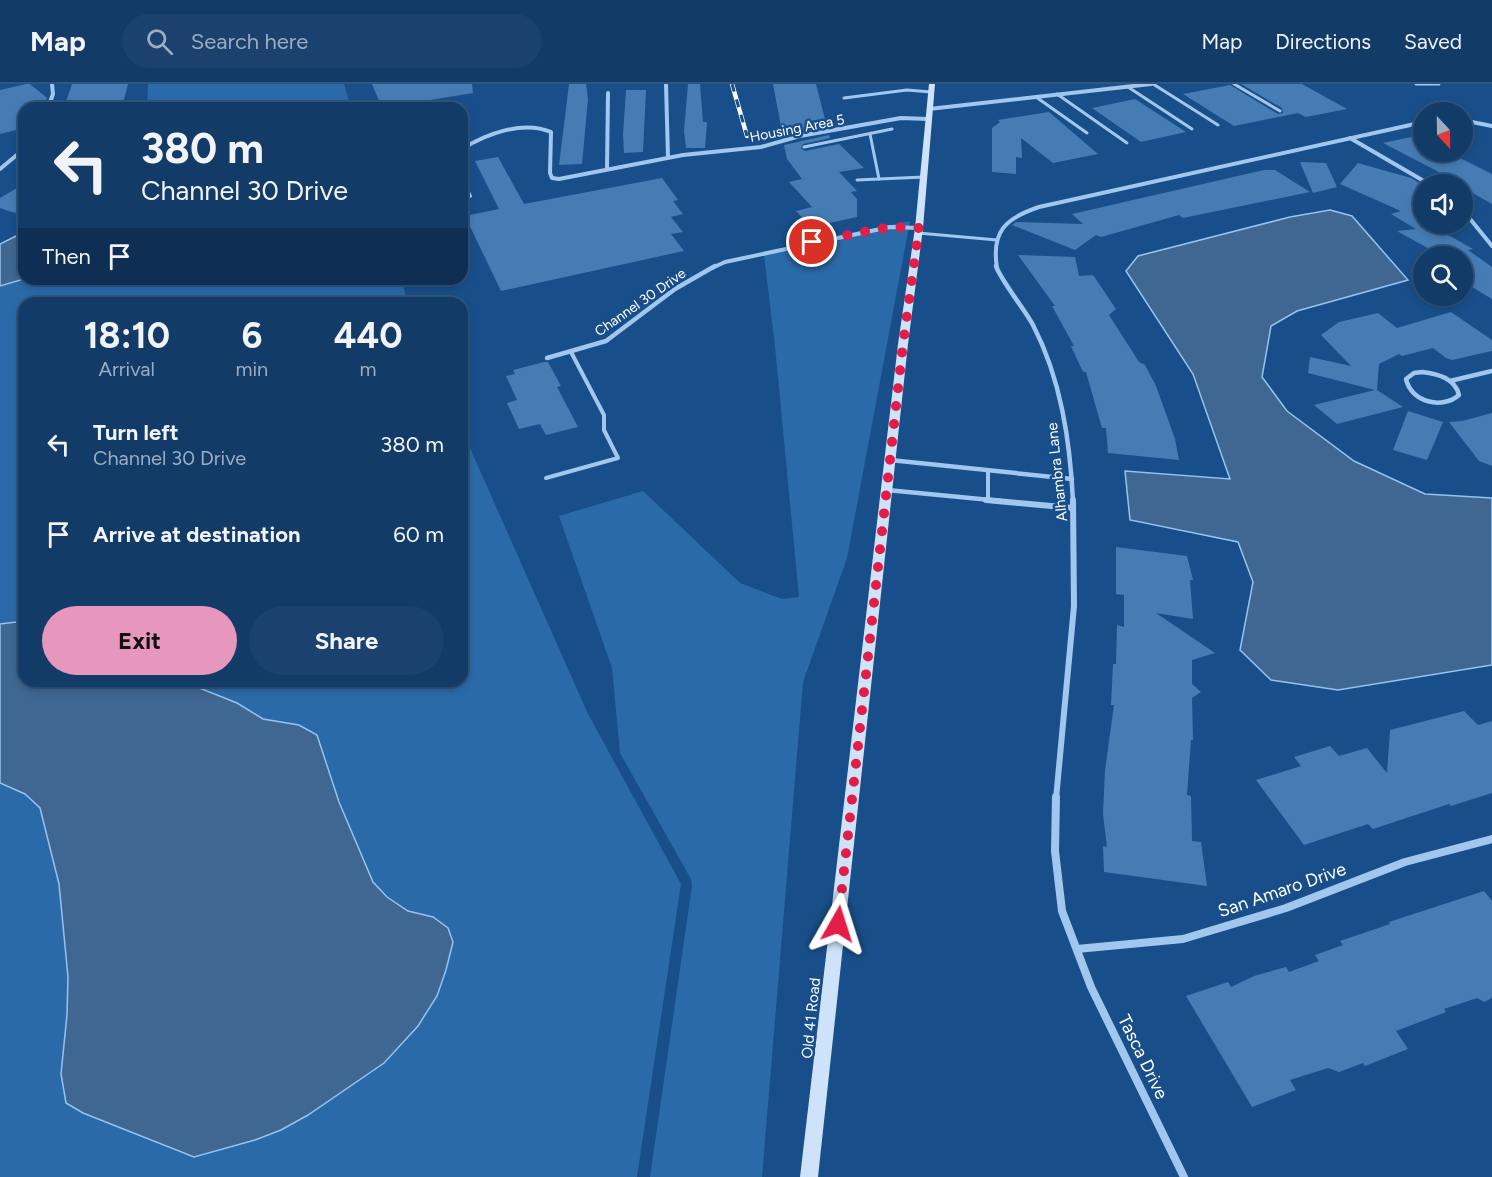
<!DOCTYPE html>
<style>
:root{--surface:#123b68;--page:#1b426e;--text:#f1f3f6;--muted:#9cadc0;--line:#31557c;--accent:#e797bd}
body{margin:0;font-family:Figtree,sans-serif;background:var(--page);color:var(--text);height:100vh;display:flex;flex-direction:column;font-size:22px;white-space:nowrap}
*{box-sizing:border-box;margin:0}
p{font-size:20px;color:var(--muted)}
.icon{flex:none;width:33px;height:33px;fill:none;stroke:currentColor;stroke-width:2;stroke-linecap:round;stroke-linejoin:round}
.map{position:relative;flex:1;overflow:hidden}
.side{position:absolute;left:18px;top:213px;width:450px;height:390px;display:flex;flex-direction:column;background:var(--surface);border-radius:18px;box-shadow:0 3px 9px #0003,0 0 0 2px var(--line)}
.side>*{flex:none}
.guide{position:absolute;left:18px;top:18px;width:450px;height:183px;border-radius:18px;box-shadow:0 3px 9px #0003,0 0 0 2px var(--line);background:#123b68;color:var(--text);overflow:hidden}
.needle{width:39px;rotate:158deg}
.controls{position:absolute;left:1413px;top:18px;display:grid;gap:12px}
.controls a{display:grid;place-items:center;width:60px;height:60px;border-radius:50%;background:var(--surface);box-shadow:0 3px 9px #0003,0 0 0 2px var(--line);font-size:30px}
.pin{position:absolute;display:grid;place-items:center;width:51px;height:51px;color:#fff;margin:-26px;border:3px solid #fff;border-radius:50%;box-shadow:0 2px 6px #0007}
.me{position:absolute;width:66px;margin:-33px;rotate:6deg;stroke-linejoin:round;filter:drop-shadow(0 0 4px #0008)}
.turn{display:flex;align-items:center;gap:21px;height:126px;padding:0 24px;font-size:27px}
.turn .icon{width:78px;height:78px;stroke-width:2.5}
.turn b{display:block;font-size:42px;line-height:51px}
.then{display:flex;align-items:center;height:57px;padding:0 24px;background:#0003;gap:12px;font-size:22px}
.eta{display:flex;justify-content:space-evenly;align-items:center;height:102px;text-align:center}
.eta b{font-size:36px;font-weight:700;line-height:42px}
.action{display:flex;gap:12px;margin-top:auto;padding:12px 24px}
.action a{flex:1;height:69px;border-radius:36px;background:var(--accent);color:#111;font-size:24px;font-weight:700;line-height:69px;text-align:center}
.action a+a{background:var(--page);color:var(--text)}
ul{padding:0;list-style:none}
li{display:flex;align-items:center;gap:18px;height:90px;padding:0 24px}
li div{flex:1}
li b{display:block;font-size:22px}
li em{font-style:normal}
header{display:flex;align-items:center;gap:36px;box-sizing:border-box;height:84px;padding:0 30px;background:var(--surface);border-bottom:2px solid var(--line)}
header strong{font-size:28px}
nav{display:flex;gap:33px;margin-inline-start:auto;font-size:21px}
.search{width:420px;height:54px;background:var(--page);display:flex;align-items:center;gap:15px;box-sizing:border-box;padding:0 21px;border-radius:33px;color:var(--muted);font-size:22px}
.map>svg:first-child{display:block}
</style>
<header>
<strong>Map</strong>
<div class="search"><svg class="icon" aria-label="search" viewBox="0 0 24 24"><circle cx="10" cy="10" r="6"/><path d="M15 15l6 6"/></svg>Search here</div>
<nav><a>Map</a><a>Directions</a><a>Saved</a></nav>
</header>
<div class="map">
<svg width="1492" height="1093" viewBox="0 0 1492 1093">
<rect width="100%" height="100%" fill="#184f8a"/>
<g fill="#2b6aa8">
<polygon points="148,0 344,0 351,24 147,24"/>
<polygon points="910,137 847,474 803,598 762,1093 650,1093 692,802 691,795 620,669 612,584 559,432 643,407 740,499 782,515 799,513 775,262 764,171 807,158"/>
<polygon points="24,195 401,195 408,219 24,219 24,597 462,597 462,346 588,630 681,800 637,1093 0,1093 0,202"/>
</g>
<g fill="#3f6792" stroke="#94c3f0" stroke-width="1.5">
<polygon points="1330,126 1352,132 1408,196 1297,227 1271,242 1262,293 1287,327 1354,377 1425,410 1492,414 1492,581 1338,606 1271,596 1240,566 1253,498 1238,458 1130,436 1125,387 1230,395 1193,290 1126,187 1138,172 1290,133"/>
<polygon points="24,148 24,195 0,202 0,160"/>
<polygon points="24,537 24,597 182,597 237,619 263,635 299,641 317,651 339,718 373,798 387,813 408,827 433,833 448,844 453,858 446,886 437,912 418,942 384,979 308,1031 281,1046 255,1056 194,1073 83,1029 66,1019 61,990 67,931 68,893 59,800 40,724 25,710 0,699 0,540"/>
</g>
<g fill="#457cb4">
<polygon points="26,0 30,0 47,14 44,24 24,24 24,36 16,46 0,50 0,6"/>
<polygon points="72,0 128,0 123,19 115,20 113,24 64,24"/>
<polygon points="372,0 472,0 473,9 382,24"/>
<polygon points="569,0 586,0 588,15 582,80 559,81"/>
<polygon points="688,0 700,0 703,38 707,38 705,64 686,64 684,47"/>
<polygon points="773,0 816,0 827,43 783,53"/>
<polygon points="1241,0 1302,0 1347,25 1306,33 1298,29 1234,42 1183,10 1230,1 1278,30 1283,29 1282,24"/>
<polygon points="626,6 646,6 643,68 624,69 623,51"/>
<polygon points="1135,15 1186,48 1141,58 1092,24"/>
<polygon points="1049,28 1098,70 1053,79 1021,54 1022,74 1016,73 1016,90 992,88 992,44 1000,38 998,36"/>
<polygon points="829,51 830,54 803,60 801,64 805,67 839,60 864,84 839,88 857,107 851,108 857,115 857,133 811,143 796,127 812,123 789,98 802,95 787,75 784,61"/>
<polygon points="1416,52 1424,56 1424,68 1448,68 1492,90 1492,120 1462,103 1462,100 1383,59"/>
<polygon points="498,73 524,120 662,94 678,116 673,117 683,130 671,133 683,148 671,150 684,167 501,207 465,132 499,125 475,77"/>
<polygon points="1300,78 1326,79 1337,103 1313,109"/>
<polygon points="1358,79 1411,94 1424,102 1424,144 1434,143 1473,165 1468,166 1492,183 1492,215 1462,197 1462,172 1442,172 1397,147 1416,145 1391,130 1401,127 1340,100"/>
<polygon points="1264,86 1275,86 1310,108 1183,134 1179,131 1101,153 1096,151 1075,166 1012,141 1016,138 1083,140 1072,130"/>
<polygon points="24,100 24,124 15,129 0,124 0,114"/>
<polygon points="1018,171 1075,173 1079,192 1093,191 1116,225 1109,231 1139,278 1145,281 1156,302 1175,355 1179,376 1108,369 1106,344 1102,344 1086,288 1083,288 1071,262 1074,262 1052,222 1055,222"/>
<polygon points="1451,228 1492,256 1492,267 1452,276 1446,274 1433,264 1402,272 1399,270 1379,280 1377,306 1403,323 1337,340 1314,321 1375,306 1308,289 1310,273 1351,282 1321,251 1339,238 1378,229 1397,244"/>
<polygon points="544,278 548,278 561,302 557,303 578,343 546,351 540,340 519,345 507,319 517,316 506,292 515,290 513,286"/>
<polygon points="1408,327 1443,338 1427,376 1393,366"/>
<polygon points="1492,329 1492,382 1479,377 1449,338 1462,337"/>
<polygon points="1116,463 1187,472 1193,496 1190,496 1193,535 1156,529 1215,569 1192,576 1192,600 1201,608 1192,614 1193,656 1191,656 1187,711 1191,712 1192,757 1201,758 1207,802 1104,788 1103,762 1107,763 1103,730 1105,686 1114,621 1111,621 1113,580 1116,580 1117,541 1124,543 1124,511 1116,510"/>
<polygon points="1464,627 1478,641 1492,637 1492,709 1451,722 1449,720 1373,745 1368,740 1304,761 1256,696 1301,682 1294,673 1330,662 1339,672 1367,664 1387,689 1390,646"/>
<polygon points="1484,807 1492,817 1492,914 1484,918 1477,914 1444,925 1446,928 1396,947 1408,965 1365,982 1363,979 1339,988 1328,984 1290,996 1296,1006 1252,1023 1186,912 1228,898 1231,903 1254,892 1286,883 1289,888 1319,877 1315,871 1343,861 1340,857 1390,840 1389,838"/>
</g>
<g fill="none" stroke-linecap="round" stroke-linejoin="round">
<g stroke="#a1c7ee" stroke-width="3">
<polyline points="1153,0 1218,41"/>
<polyline points="1234,0 1280,27"/>
<polyline points="1416,0 1439,0"/>
<polyline points="1128,3 1192,45"/>
<polyline points="1057,10 1127,59"/>
<polyline points="1036,13 1087,49"/>
<polyline points="844,14 907,6 931,8"/>
<polyline points="870,50 879,95"/>
<polyline points="804,63 892,45"/>
<polyline points="857,96 924,93"/>
<polyline points="918,149 997,156"/>
</g>
<g stroke="#a1c7ee" stroke-width="4">
<polyline points="988,386 988,416"/>
<polyline points="546,394 618,374 604,346 604,331 571,268"/>
</g>
<g stroke="#a1c7ee" stroke-width="4">
<polyline points="666,0 668,73"/>
<polyline points="48,24 53,10 52,0"/>
<polyline points="929,25 1151,0"/>
<polyline points="1462,36 1492,42"/>
<polyline points="1350,54 1429,100"/>
<path d="M462,65C486,50 523,36 551,48L550,89L552,94L559,95L683,71L761,63L800,52L901,34L928,35"/>
<polyline points="0,85 24,65"/>
<polyline points="607,85 608,9"/>
<polyline points="462,95 470,112"/>
<polyline points="1462,125 1492,162"/>
<polyline points="712,184 725,178 890,143 919,144"/>
<path d="M997,184C991,147 1006,134 1039,123L1424,38"/>
</g>
<g stroke="#a1c7ee" stroke-width="4.5">
<path d="M996,182C1000,195 1025,226 1033,241C1061,295 1070,357 1073,417"/>
<polyline points="547,274 606,257 675,205 715,182"/>
<path d="M1422,288C1438,290 1455,294 1459,311C1442,326 1411,318 1406,295L1414,289Z"/>
<polyline points="1450,297 1492,287"/>
<polyline points="890,376 1072,395"/>
<polyline points="887,406 1001,417"/>
</g>
<g stroke="#a1c7ee" stroke-width="6">
<polyline points="986,416 1073,424"/>
<polyline points="1056,715 1074,522 1073,416"/>
</g>
<g stroke="#a1c7ee" stroke-width="8">
<polyline points="1056,713 1055,767 1062,827 1091,903 1184,1093"/>
<polyline points="1077,865 1183,855 1286,824 1405,778 1492,755"/>
</g>
<polygon fill="#cee3fa" fill-rule="evenodd" points="929,0 935,0 923,144 908,260 818,1093 800,1093 898,260 915,144"/>
<defs>
<polyline id="rail" points="732,0 747,52"/>
</defs>
<use href="#rail" stroke="#fff" stroke-width="4.5"/>
<use href="#rail" stroke="#184f8a" stroke-width="3" stroke-dasharray="8" stroke-linecap="butt"/>
</g>
<g fill="none" stroke-linecap="round" stroke-linejoin="round">
<polyline stroke="#e11d48" stroke-width="10" stroke-dasharray="0 18" points="812,158 890,143 919,144 903,260 838,840"/>
</g>
<g text-anchor="middle" stroke-width="5" stroke-linejoin="round" paint-order="stroke">
<g font-size="14" fill="#fff" stroke="#184f8a">
<text transform="translate(797 44) rotate(-11)" y="5">Housing Area 5</text>
<text transform="translate(640 218) rotate(-35)" y="5">Channel 30 Drive</text>
</g>
<g font-size="15" fill="#fff" stroke="#184f8a">
<text transform="translate(1057 388) rotate(-96)" y="5">Alhambra Lane</text>
<text transform="translate(811 934) rotate(-84)" y="5">Old 41 Road</text>
</g>
<g font-size="18" fill="#fff" stroke="#184f8a">
<text transform="translate(1282 806) rotate(-19)" y="6">San Amaro Drive</text>
<text transform="translate(1143 973) rotate(64)" y="6">Tasca Drive</text>
</g>
</g>
</svg>
<div class="controls">
<a><svg class="needle" viewBox="-14 -14 28 28"><path d="M0-13l5 13h-10z" fill="#e53935"/><path d="M0 13l5-13h-10z" fill="#9cadc0"/></svg></a>
<a><svg class="icon" aria-label="sound" viewBox="0 0 24 24"><path d="M4 9h4l5-4v14l-5-4H4zM17 9q2 3 0 6"/></svg></a>
<a><svg class="icon" aria-label="search" viewBox="0 0 24 24"><circle cx="10" cy="10" r="6"/><path d="M15 15l6 6"/></svg></a>
</div>
<div class="pin" style="left:812px;top:158px;background:#d93025"><svg class="icon" aria-label="arrive" viewBox="0 0 24 24"><path d="M6 21V4h12l-3 4 3 4H6"/></svg></div>
<svg class="me" style="left:838px;top:840px" viewBox="-20 -20 40 40"><path d="M0-17L14 15 0 8-14 15z" fill="#e11d48" stroke="#fff" stroke-width="4"/></svg>
<div class="guide">
<div class="turn"><svg class="icon" aria-label="left" viewBox="0 0 24 24"><path d="M17 20v-9H6M10 6l-5 5 5 5"/></svg><div><b>380 m</b>Channel 30 Drive</div></div>
<div class="then">Then<svg class="icon" aria-label="arrive" viewBox="0 0 24 24"><path d="M6 21V4h12l-3 4 3 4H6"/></svg></div>
</div>
<section class="side">
<div class="eta">
<div><b>18:10</b><p>Arrival</p></div>
<div><b>6</b><p>min</p></div>
<div><b>440</b><p>m</p></div>
</div>
<ul>
<li><svg class="icon" aria-label="left" viewBox="0 0 24 24"><path d="M17 20v-9H6M10 6l-5 5 5 5"/></svg><div><b>Turn left</b><p>Channel 30 Drive</p></div><em>380 m</em></li>
<li><svg class="icon" aria-label="arrive" viewBox="0 0 24 24"><path d="M6 21V4h12l-3 4 3 4H6"/></svg><div><b>Arrive at destination</b></div><em>60 m</em></li>
</ul>
<div class="action"><a>Exit</a><a>Share</a></div>
</section>
</div>
